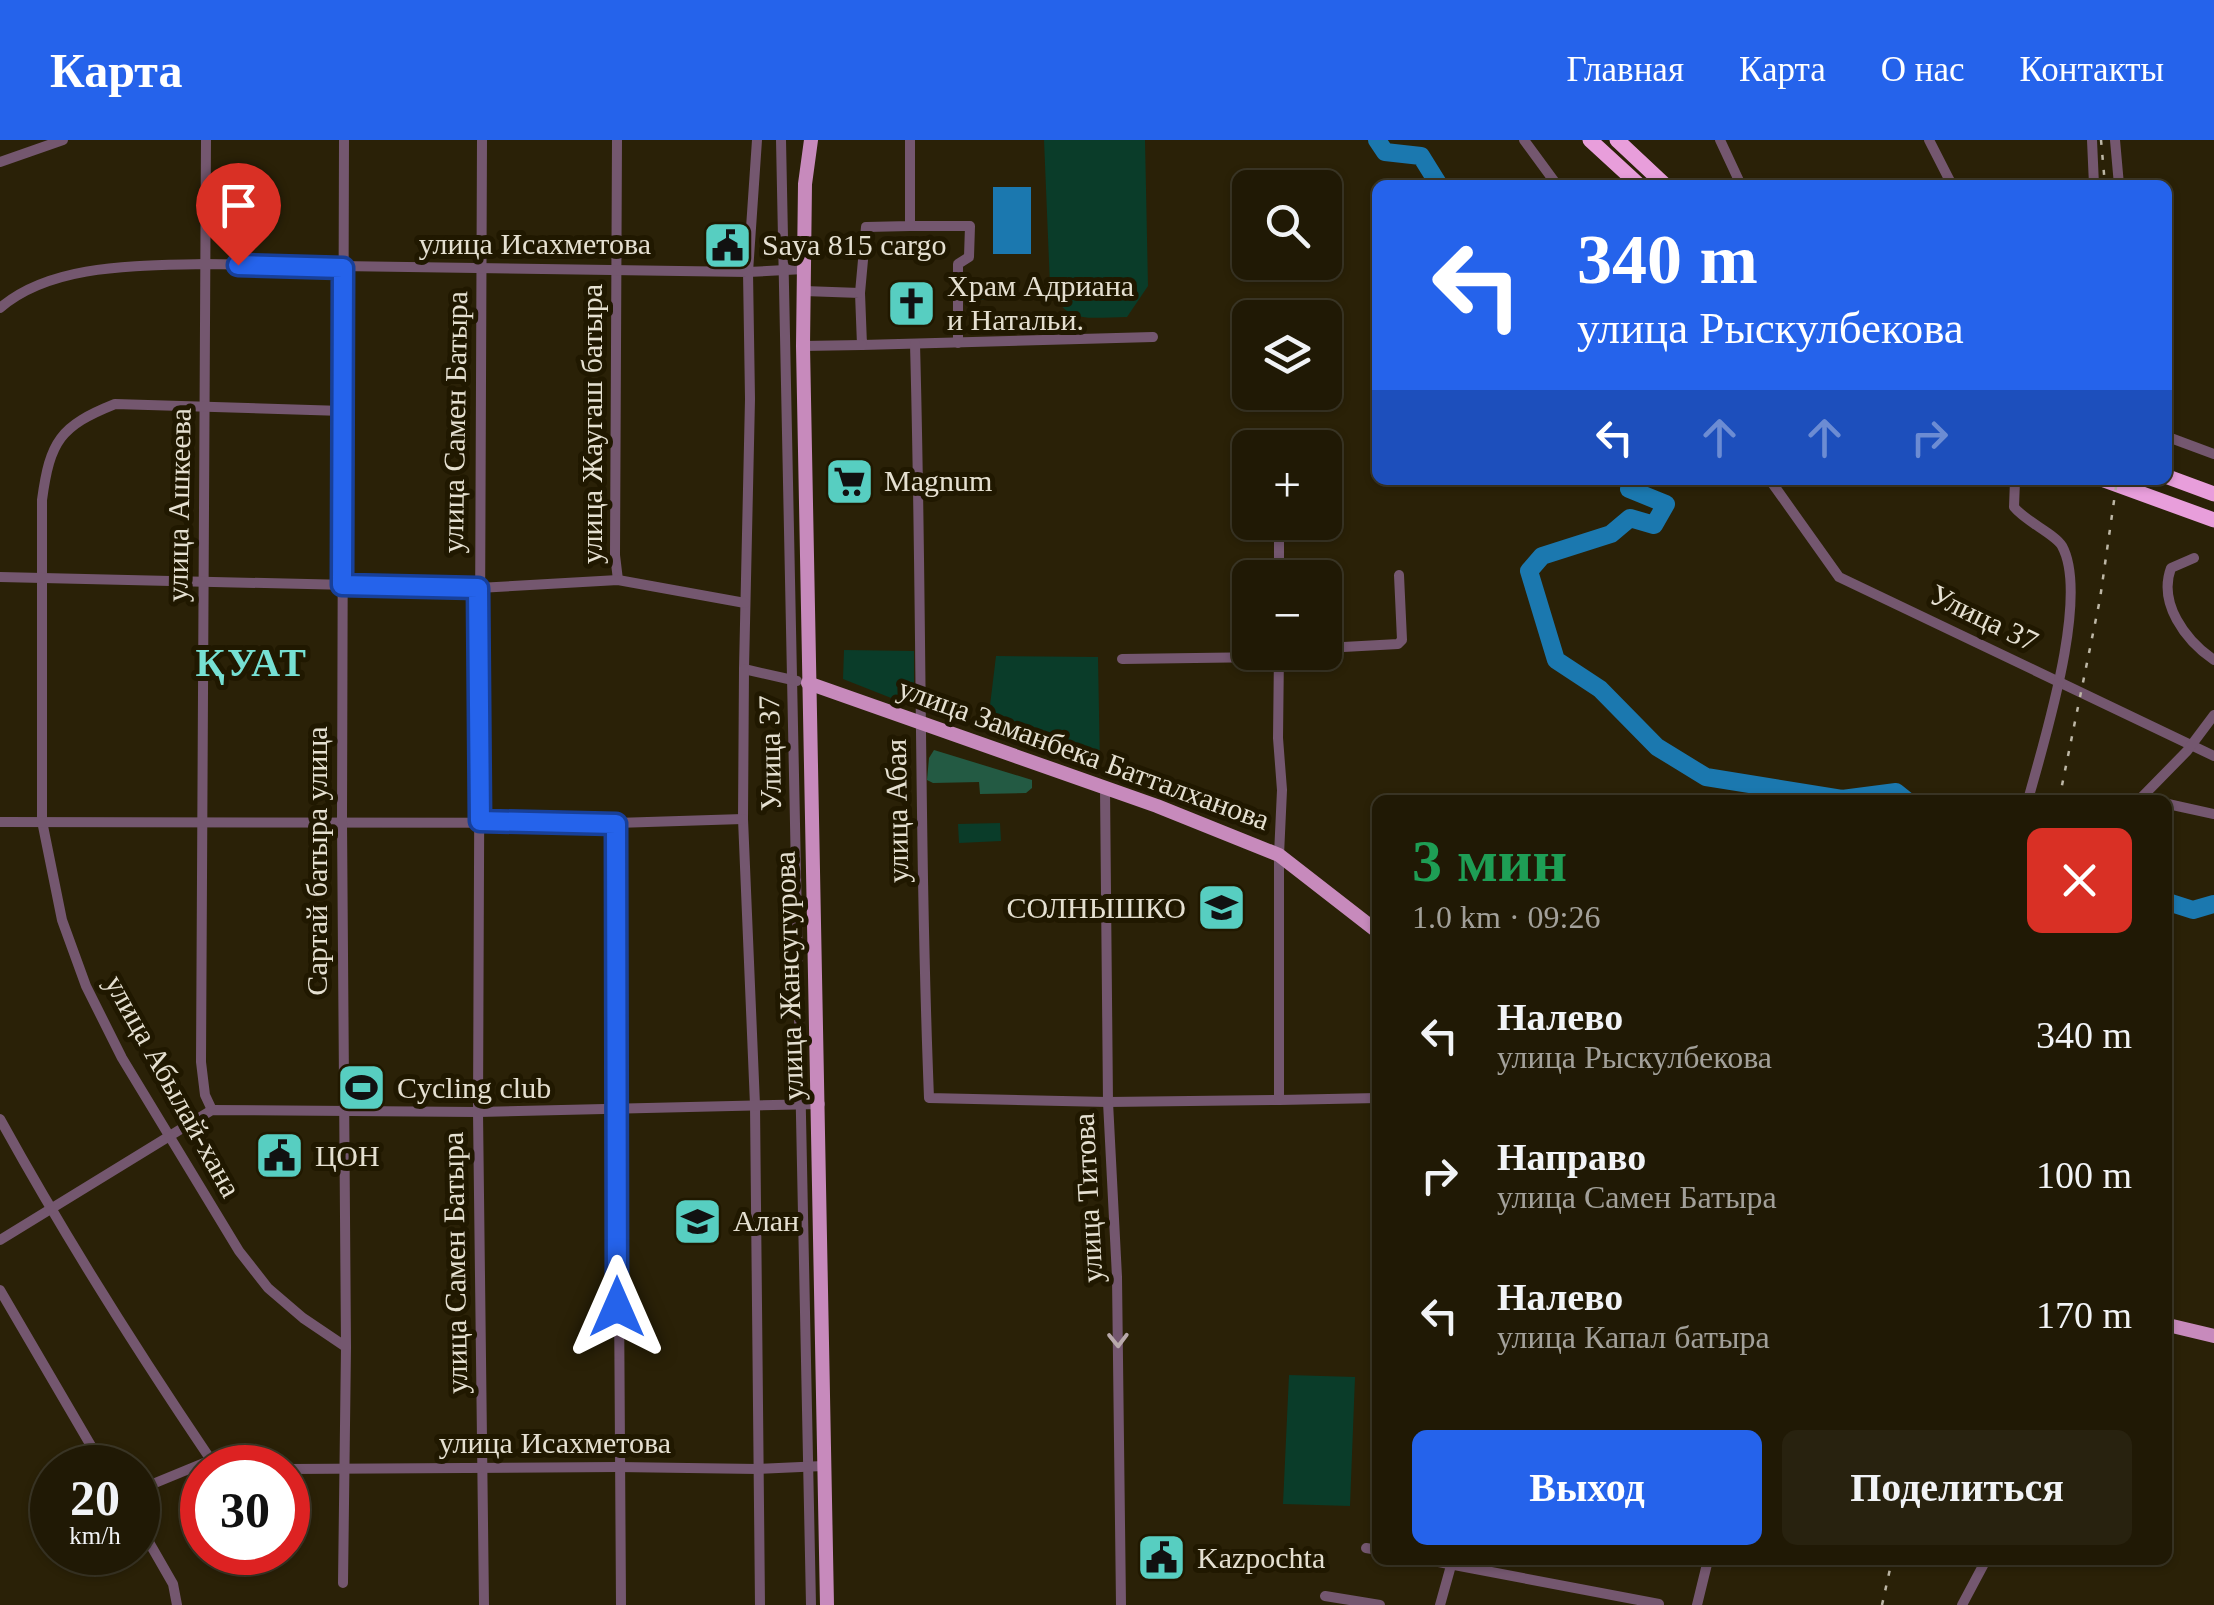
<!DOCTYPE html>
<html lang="ru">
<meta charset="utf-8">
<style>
:root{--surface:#201905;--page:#28220f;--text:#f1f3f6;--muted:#a2a09a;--line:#3d3827;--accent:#2563eb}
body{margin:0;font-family:"Times New Roman",serif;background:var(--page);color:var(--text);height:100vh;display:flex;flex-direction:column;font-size:38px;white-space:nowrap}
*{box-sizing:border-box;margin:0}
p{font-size:32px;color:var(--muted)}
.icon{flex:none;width:55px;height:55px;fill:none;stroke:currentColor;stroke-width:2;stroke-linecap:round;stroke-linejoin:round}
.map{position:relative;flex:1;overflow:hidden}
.side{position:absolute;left:1372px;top:655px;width:800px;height:770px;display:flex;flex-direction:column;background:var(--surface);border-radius:15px;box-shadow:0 2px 8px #0004,0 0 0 2px var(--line)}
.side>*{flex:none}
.hud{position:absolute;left:1372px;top:40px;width:800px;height:305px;border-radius:15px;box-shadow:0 2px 8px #0004,0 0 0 2px var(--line);background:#2563eb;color:#fff;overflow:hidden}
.tools{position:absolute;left:1232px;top:30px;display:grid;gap:20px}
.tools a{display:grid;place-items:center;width:110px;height:110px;border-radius:15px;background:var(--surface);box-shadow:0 2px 8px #0004,0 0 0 2px var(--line);font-size:50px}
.speed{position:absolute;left:30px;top:1305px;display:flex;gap:20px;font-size:50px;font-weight:700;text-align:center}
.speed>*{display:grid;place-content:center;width:130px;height:130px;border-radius:50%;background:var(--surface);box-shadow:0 2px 8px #0004,0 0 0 2px var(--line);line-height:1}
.speed small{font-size:25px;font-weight:400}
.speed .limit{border:15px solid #d22;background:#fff;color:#111}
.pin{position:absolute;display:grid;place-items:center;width:85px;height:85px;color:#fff;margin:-102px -42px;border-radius:50% 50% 50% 0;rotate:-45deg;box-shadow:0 0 10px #0007}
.pin .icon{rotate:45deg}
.me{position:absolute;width:110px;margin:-55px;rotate:0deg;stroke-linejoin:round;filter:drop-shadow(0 0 8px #0008)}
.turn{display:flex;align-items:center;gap:35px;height:210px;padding:0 40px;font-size:45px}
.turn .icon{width:130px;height:130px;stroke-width:2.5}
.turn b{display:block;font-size:70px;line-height:85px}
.lanes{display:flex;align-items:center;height:95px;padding:0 40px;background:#0003;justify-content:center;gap:50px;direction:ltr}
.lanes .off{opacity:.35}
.round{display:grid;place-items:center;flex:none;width:105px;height:105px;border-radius:15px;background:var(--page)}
.summary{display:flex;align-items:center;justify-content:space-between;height:170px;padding:0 40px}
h1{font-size:60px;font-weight:800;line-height:75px;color:#1e9e55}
.button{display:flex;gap:20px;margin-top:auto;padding:20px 40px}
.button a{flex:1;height:115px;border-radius:15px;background:var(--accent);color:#fff;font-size:40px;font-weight:800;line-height:115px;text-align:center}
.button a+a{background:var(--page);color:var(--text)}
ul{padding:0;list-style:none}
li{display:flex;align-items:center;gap:30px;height:140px;padding:0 40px}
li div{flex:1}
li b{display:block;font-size:38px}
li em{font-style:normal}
header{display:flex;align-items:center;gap:60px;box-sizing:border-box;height:140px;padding:0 50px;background:var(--accent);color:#fff}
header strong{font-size:48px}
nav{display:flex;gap:55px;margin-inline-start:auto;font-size:35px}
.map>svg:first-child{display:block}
</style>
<header>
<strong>Карта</strong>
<nav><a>Главная</a><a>Карта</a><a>О нас</a><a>Контакты</a></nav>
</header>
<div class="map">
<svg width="2214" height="1465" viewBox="0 0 2214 1465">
<rect width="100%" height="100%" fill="#2a2107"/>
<g fill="#0a3c29">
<path d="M1044,0H1145L1148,146L1127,177C1090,177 1065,186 1050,146Z"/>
<polygon points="965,139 1018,139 1018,159 965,160"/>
<polygon points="844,510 914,511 914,567 843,539"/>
<polygon points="996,516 1098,517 1100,628 1094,631 987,590"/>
<polygon points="1000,683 1001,701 959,703 958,684"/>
<polygon points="1289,1235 1355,1237 1350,1366 1283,1364"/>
</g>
<polygon fill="#235a43" points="934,610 1032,640 1032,648 1026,653 980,654 979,642 933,643 927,640 929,618"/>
<rect fill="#1b78af" x="993" y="47" width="38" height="67"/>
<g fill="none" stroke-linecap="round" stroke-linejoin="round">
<g stroke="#1b78af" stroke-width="18">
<polyline points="1377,0 1385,12 1421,16 1439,45"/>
<polyline points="1634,340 1629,349 1666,364 1654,385 1630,378 1611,394 1542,416 1529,431 1556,520 1600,549 1657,607 1706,637 1842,659 1896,652 1906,660"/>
<polyline points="2168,762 2193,770 2214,764"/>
</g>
<g stroke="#74576f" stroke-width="10">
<polyline points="206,0 201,922 205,955 212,970"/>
<polyline points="482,0 478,972 484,1465"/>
<polyline points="617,0 615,415 618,440"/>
<polyline points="757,0 748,132 804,129"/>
<polyline points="781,0 811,1465"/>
<polyline points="1524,0 1557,45"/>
<polyline points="1720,0 1741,45"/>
<polyline points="1929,0 1952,45"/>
<polyline points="2092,0 2094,45"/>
<polyline points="2115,0 2119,45"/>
<polyline points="0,22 63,0"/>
<polyline points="910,86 970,86 969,117 958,124 958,203"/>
<polyline points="804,151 860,153 862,205 1153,197"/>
<polyline points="860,153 866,87 910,86 910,0"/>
<path d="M0,168C52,123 139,126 204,124L748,132L750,259L744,529L797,541"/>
<path d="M915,204C922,455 919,707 929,958L1108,962L1279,960V715L1282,650L1278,598L1279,512"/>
<polyline points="803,206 862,205"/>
<path d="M343,271L115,264C60,286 50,301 42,360V681L62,780L86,846L122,918L239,1111L268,1148L303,1178L346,1207"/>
<polyline points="2168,297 2214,314"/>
<polyline points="1770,340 1839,437 2214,616"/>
<path d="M2015,340L2014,367C2026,382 2055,394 2062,406C2090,457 2043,604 2028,660"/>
<path d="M2194,418L2171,428C2158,463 2185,500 2214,520"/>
<polyline points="0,437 478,448 618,440 745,463"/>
<polyline points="1279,438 1279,382"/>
<polyline points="1325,508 1398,504 1402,500 1399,435"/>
<polyline points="1122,519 1268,517 1280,513"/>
<polyline points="744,529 743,679 755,965 760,1465"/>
<polyline points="1105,648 1108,962 1117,1137 1121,1465"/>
<polyline points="2139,660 2187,611 2214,575"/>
<polyline points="2168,664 2214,674"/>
<polyline points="0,682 616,683 743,679"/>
<polyline points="616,683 621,1465"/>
<polyline points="1279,960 1378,958"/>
<path d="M0,979C65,1097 136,1209 211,1320L218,1325L244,1328"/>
<polyline points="0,1100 212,970 478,972 820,964"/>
<polyline points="0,1150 104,1328"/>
<polyline points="288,1329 618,1327 758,1329 823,1326"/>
<polyline points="138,1350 211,1320"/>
<polyline points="138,1383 173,1444 177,1465"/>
<polyline points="1366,1408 1378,1410"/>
<polyline points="1428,1420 1659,1464"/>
<polyline points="343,1443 346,1207 342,682 344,0"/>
<polyline points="1325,1456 1380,1465"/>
<polyline points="1440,1465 1452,1422"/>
<polyline points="1697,1465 1708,1420"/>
<polyline points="1962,1465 1986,1420"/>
</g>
<g stroke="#c78abc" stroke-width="14">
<polyline points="811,0 805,44 803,206 827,1465"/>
<polyline points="808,543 1157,666 1279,715 1378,792"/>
<polyline points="2168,1185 2214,1196"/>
</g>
<g stroke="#e89edb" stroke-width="15">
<polyline points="1590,0 1639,45"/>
<polyline points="1617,0 1665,45"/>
<polyline points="2168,337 2214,354"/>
<polyline points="2104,340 2214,380"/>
</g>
<g stroke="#bdb7a6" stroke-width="2.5" stroke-dasharray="5 10" stroke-linecap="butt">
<polyline points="2101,0 2105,45"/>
<polyline points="2059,660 2100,459 2117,340"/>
<polyline points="1882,1465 1892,1420"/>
</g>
</g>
<defs><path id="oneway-chevron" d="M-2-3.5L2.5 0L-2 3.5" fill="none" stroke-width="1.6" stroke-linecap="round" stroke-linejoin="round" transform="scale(2.5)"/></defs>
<use stroke="#b8a9aa" href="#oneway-chevron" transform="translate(1118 1200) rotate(89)"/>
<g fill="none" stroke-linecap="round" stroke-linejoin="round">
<defs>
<polyline id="route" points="238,125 343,128 342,445 478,448 480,681 616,684 617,1167"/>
</defs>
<use href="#route" stroke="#184099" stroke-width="25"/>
<use href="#route" stroke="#2563eb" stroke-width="18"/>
</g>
<defs>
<symbol id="civic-square" viewBox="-11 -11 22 22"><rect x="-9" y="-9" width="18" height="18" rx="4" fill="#57cec1" stroke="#201800"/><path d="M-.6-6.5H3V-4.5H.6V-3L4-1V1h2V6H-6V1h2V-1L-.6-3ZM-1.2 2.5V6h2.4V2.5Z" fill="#111"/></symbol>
<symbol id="church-square" viewBox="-11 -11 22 22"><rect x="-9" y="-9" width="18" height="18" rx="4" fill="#57cec1" stroke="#201800"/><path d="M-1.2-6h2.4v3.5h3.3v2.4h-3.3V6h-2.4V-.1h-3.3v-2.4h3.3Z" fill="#111"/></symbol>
<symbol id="supermarket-square" viewBox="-11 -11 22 22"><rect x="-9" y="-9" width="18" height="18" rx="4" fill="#57cec1" stroke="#201800"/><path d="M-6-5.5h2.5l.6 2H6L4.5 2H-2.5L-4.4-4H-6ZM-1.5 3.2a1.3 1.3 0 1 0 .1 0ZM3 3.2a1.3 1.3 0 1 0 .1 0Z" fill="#111"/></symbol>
<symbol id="school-square" viewBox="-11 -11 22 22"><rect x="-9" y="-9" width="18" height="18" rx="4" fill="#57cec1" stroke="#201800"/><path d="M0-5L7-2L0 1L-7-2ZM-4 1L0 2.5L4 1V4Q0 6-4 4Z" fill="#111"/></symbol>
<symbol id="stadium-square" viewBox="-11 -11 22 22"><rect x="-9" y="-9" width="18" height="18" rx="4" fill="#57cec1" stroke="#201800"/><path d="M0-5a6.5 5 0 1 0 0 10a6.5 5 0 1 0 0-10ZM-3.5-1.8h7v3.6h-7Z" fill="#111"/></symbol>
</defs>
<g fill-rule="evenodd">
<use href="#civic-square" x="700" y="78" width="55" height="55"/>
<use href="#church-square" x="884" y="136" width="55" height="55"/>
<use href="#supermarket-square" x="822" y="314" width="55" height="55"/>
<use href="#school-square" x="1194" y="740" width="55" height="55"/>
<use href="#stadium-square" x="334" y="920" width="55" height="55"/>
<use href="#civic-square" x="252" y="988" width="55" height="55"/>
<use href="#school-square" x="670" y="1054" width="55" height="55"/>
<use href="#civic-square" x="1134" y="1390" width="55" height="55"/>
</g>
<g text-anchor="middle" stroke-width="10" stroke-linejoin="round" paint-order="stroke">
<g font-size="30" fill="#e5e0d1" stroke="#201800">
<text x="535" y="114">улица Исахметова</text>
<text transform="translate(455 282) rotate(-89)" y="10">улица Самен Батыра</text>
<text transform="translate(592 284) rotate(-90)" y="10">улица Жаугаш батыра</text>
<text transform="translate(179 365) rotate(-89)" y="10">улица Ашкеева</text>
<text transform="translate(1984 478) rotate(26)" y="10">Улица 37</text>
<text transform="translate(770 613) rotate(-91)" y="10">Улица 37</text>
<text transform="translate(1084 614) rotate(20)" y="10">улица Заманбека Батталханова</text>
<text transform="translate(897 671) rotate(-91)" y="10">улица Абая</text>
<text transform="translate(317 721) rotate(-90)" y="10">Сартай батыра улица</text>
<text transform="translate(789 836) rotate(-92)" y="10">улица Жансугурова</text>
<text transform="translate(173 946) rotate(61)" y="10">улица Абылай-хана</text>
<text transform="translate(1088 1058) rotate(-93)" y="10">улица Титова</text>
<text transform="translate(455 1123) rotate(-91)" y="10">улица Самен Батыра</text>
<text x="555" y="1313">улица Исахметова</text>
</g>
<g font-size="30" fill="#e5e0d1" stroke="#201800" text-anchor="start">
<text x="762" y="115">Saya 815 cargo</text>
<text x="947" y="156">Храм Адриана<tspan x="947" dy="34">и Натальи.</tspan></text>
<text x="884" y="351">Magnum</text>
<text x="1186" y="778" text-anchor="end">СОЛНЫШКО</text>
<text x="397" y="958">Cycling club</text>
<text x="315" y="1026">ЦОН</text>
<text x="733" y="1091">Алан</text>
<text x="1197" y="1428">Kazpochta</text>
</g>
<g font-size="40" font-weight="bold" letter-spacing="2.5" fill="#76e0d3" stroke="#201800">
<text x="252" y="536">ҚУАТ</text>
</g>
</g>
</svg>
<div class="tools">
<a><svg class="icon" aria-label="search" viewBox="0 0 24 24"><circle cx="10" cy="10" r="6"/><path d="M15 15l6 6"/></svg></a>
<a><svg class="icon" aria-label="layers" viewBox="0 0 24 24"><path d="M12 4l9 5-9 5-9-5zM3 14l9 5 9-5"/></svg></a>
<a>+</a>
<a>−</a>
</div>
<div class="speed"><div>20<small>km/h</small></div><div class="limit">30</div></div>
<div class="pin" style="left:238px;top:125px;background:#d93025"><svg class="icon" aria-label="arrive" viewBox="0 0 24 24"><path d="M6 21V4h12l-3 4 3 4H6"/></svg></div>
<svg class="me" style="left:617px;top:1167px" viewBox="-20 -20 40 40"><path d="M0-17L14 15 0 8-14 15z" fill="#2563eb" stroke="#fff" stroke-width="4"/></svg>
<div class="hud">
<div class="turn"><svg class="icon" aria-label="left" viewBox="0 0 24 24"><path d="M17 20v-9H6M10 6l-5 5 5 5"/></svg><div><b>340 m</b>улица Рыскулбекова</div></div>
<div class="lanes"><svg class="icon" aria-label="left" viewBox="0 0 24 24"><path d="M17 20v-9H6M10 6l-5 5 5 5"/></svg><svg class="icon off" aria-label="ahead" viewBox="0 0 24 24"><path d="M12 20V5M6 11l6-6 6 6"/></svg><svg class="icon off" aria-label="ahead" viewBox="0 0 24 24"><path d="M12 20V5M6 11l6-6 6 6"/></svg><svg class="icon off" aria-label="right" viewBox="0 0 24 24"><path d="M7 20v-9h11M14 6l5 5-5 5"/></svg></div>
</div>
<section class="side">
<div class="summary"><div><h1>3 мин</h1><p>1.0 km · 09:26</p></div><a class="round" style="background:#d93025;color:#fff"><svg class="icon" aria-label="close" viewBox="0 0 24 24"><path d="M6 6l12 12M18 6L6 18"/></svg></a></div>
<ul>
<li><svg class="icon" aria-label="left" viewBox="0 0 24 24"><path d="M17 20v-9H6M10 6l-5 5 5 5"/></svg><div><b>Налево</b><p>улица Рыскулбекова</p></div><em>340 m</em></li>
<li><svg class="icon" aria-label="right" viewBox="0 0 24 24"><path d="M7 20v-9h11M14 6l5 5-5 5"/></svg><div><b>Направо</b><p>улица Самен Батыра</p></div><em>100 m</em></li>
<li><svg class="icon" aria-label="left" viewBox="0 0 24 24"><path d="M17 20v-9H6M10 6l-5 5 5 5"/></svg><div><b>Налево</b><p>улица Капал батыра</p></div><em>170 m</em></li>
</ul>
<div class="button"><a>Выход</a><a>Поделиться</a></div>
</section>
</div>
